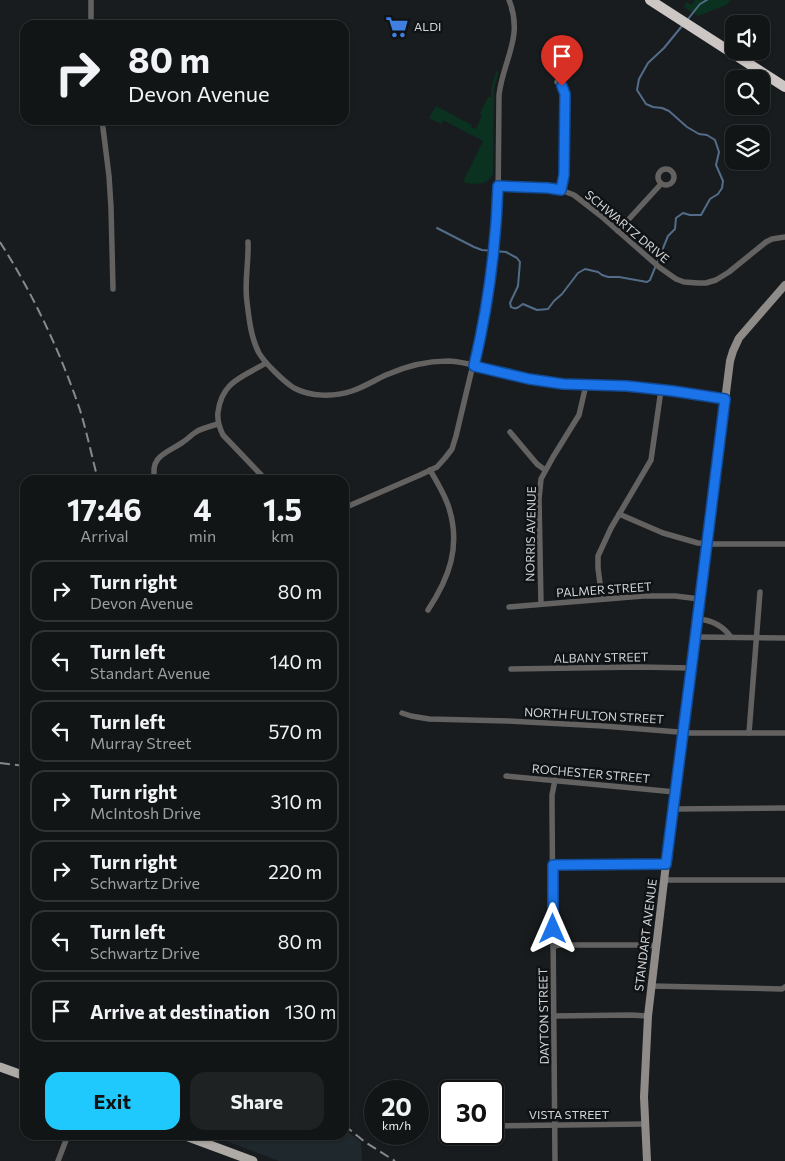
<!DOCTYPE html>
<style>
:root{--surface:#121516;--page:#1f2223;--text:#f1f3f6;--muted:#9c9fa1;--line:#313435;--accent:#20c9fd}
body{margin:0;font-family:Commissioner,sans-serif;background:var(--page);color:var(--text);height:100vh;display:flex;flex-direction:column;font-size:19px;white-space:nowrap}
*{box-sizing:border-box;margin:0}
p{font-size:16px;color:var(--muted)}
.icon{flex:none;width:28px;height:28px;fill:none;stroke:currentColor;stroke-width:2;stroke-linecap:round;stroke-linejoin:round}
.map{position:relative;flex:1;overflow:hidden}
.sheet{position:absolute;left:20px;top:475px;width:329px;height:665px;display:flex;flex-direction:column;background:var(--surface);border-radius:15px;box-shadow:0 1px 4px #0004,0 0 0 1px var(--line)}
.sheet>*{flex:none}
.hud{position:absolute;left:20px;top:20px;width:329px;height:105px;border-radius:15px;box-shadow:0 1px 4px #0004,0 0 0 1px var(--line);background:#121516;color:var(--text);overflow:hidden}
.tools{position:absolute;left:725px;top:15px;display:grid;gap:10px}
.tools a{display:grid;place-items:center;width:45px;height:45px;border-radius:10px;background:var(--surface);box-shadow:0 1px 4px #0004,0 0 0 1px var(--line);font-size:25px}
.speed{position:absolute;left:364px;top:1080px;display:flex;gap:10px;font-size:25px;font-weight:700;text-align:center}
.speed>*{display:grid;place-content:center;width:65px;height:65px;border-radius:50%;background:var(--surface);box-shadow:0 1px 4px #0004,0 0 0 1px var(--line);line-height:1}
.speed small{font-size:12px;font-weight:400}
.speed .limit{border:2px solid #111;border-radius:8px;background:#fff;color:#111}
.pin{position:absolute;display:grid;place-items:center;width:42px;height:42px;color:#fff;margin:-51px -21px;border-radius:50% 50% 50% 0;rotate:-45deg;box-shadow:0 0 5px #0007}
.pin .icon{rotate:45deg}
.me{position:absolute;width:55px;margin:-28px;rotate:0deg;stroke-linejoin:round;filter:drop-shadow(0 0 4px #0008)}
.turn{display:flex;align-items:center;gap:18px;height:105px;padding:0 25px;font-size:22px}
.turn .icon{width:65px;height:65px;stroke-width:2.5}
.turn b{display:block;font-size:35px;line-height:42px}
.eta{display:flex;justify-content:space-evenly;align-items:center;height:85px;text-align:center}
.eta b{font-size:30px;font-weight:700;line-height:35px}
.cta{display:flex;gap:10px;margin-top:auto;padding:10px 25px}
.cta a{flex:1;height:58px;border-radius:15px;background:var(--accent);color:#111;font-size:20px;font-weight:700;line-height:58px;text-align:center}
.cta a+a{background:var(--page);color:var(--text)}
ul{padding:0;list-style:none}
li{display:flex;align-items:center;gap:15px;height:62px;margin:0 10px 8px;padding:0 15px;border:2px solid var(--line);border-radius:15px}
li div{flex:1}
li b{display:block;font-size:19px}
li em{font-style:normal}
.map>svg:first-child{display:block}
</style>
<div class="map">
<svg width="785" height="1161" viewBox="0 0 785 1161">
<rect width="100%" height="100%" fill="#181c1e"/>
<polygon fill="#1f282d" points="344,1129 361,1142 362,1161 279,1161 210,1135 344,1135"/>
<g fill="#0b3120">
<polygon points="695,0 731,0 726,5 698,16 684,7 686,2 692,5"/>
<path d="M497,69L498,74L494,88L493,174C487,186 474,185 463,182L483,141L443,120L441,124L429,118L436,106L472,125L471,127L476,129L482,115L480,114L488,97H491V89Z"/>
</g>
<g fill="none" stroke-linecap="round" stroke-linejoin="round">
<g stroke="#526c89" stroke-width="2">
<polyline points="688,19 700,4 707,0"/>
<path d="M437,228L474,247L482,250L506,252L517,258L520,262L518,286L510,303L511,307C516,310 519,307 523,304L537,310L548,309L554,301L562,294L578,273L585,269L598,272L602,275L608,277H619L647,282L650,280L668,236L675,229L676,218L683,213L690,215H701L710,199L718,194L722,188L723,181L716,165L719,152L715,140L707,135L699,134L687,127L669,111L662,108L653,107L646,104L637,90L639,79L648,63L664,48L682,26"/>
</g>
<g stroke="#646261" stroke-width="5.5">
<polyline points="91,0 91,25"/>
<polyline points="557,82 562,86 565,94 564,175 561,190"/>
<polyline points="102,120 109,176 111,207 113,289"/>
<circle cx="666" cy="177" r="8"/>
<polyline points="498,186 548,188 561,190 574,195 601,216 659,267 676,279 684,282 698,283 706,283 716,280 729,272 766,242 772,239 785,237"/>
<polyline points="618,231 661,184"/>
<path d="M248,242C249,262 244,282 247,302C249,319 251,338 259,353C263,360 268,365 274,371C280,377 286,383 294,388C311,397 334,397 352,391C364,387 375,380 386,375C406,366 427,361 448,361C475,362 503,375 530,379C562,385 595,384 627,386C660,388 692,393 725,399"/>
<polyline points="510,432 537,464 545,470"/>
<path d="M155,480C149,455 168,453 183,442C188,439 191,435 196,432C202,428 211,426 218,424"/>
<path d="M266,480L223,435C219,427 217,420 218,412C222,381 243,377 266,363"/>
<path d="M344,508L420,475L437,467L445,458L452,449L456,436L471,373L477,353L488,299L493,264L498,206L499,95C503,60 524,37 509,0"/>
<polyline points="619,514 663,533 698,543 713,544 785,544"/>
<polyline points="602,599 598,568 598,556 611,528 651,460 661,390"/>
<polyline points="541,604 539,499 541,479 553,457 579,415 586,385"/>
<polyline points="509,607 643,596 675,596 700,599"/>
<path d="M428,610C449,578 461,547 449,508C445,495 437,482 430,470"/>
<path d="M698,619C711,620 723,626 731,637"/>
<polyline points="695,637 785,638"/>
<polyline points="511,669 638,667 692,668"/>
<polyline points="402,713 411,716 429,719 508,721 603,726 691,733 785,733"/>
<polyline points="749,733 760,592"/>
<polyline points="506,776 675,792"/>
<polyline points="673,809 785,808"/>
<polyline points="553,865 666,864"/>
<polyline points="664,880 785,880"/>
<polyline points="553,947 559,945 648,945 656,946"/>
<polyline points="651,986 782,989 785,987"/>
<polyline points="554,1016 631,1015 648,1016"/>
<polyline points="492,1126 645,1124"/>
<polyline points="58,1161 68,1135"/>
<polyline points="555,1161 552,809 552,795 555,780"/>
</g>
<polyline stroke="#8e8b89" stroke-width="8" points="647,1161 644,1097 648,1016 666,864 692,663 730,361 733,351 739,338 785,285"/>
<g stroke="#aeaba7" stroke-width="9">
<polyline points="0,1067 25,1076"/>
<polyline points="183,1135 253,1161"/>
</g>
<polyline stroke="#ccc7c4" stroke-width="10" points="650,0 785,87"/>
<g stroke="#878a8c" stroke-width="2" stroke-dasharray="10 5" stroke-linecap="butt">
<path d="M0,242C33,294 60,351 80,410C87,433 92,457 98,480"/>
<polyline points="0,763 25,766"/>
<polyline points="344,1125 365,1142 395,1161"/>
</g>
</g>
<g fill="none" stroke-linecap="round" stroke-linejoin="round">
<defs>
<path id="route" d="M553,929V865L666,864L692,663L725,399L673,391L627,386L563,384L529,379L474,366C488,307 496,247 498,186L548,188L561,190L564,175L565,94L562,86"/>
</defs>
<use href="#route" stroke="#114b97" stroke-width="12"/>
<use href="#route" stroke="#1a73e8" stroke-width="9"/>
</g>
<defs>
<symbol id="supermarket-bare" viewBox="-9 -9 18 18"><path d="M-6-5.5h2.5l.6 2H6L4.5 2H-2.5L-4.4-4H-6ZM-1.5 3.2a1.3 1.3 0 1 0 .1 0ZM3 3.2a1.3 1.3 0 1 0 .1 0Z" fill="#3f7fe0" stroke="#101315" stroke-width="2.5" paint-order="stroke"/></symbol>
</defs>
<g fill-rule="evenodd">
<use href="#supermarket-bare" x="381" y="11" width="32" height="32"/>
</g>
<g text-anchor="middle" stroke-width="5" stroke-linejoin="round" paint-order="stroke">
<g font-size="12" fill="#d1d3d5" stroke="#101315" text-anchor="start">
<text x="414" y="31">ALDI</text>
</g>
<g font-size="12" fill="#d1d3d5" stroke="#101315">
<text transform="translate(627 227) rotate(40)" y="4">SCHWARTZ DRIVE</text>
<text transform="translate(531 534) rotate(-89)" y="4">NORRIS AVENUE</text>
<text transform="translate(604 590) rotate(-4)" y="4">PALMER STREET</text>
<text transform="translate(601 658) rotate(-1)" y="4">ALBANY STREET</text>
<text transform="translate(594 716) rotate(3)" y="4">NORTH FULTON STREET</text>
<text transform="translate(591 774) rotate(5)" y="4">ROCHESTER STREET</text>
<text transform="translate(646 935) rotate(-83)" y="4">STANDART AVENUE</text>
<text transform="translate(544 1016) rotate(-91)" y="4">DAYTON STREET</text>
<text x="569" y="1119">VISTA STREET</text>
</g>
</g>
</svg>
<div class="tools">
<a><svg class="icon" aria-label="sound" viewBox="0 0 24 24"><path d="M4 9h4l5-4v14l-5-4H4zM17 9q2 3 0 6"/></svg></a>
<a><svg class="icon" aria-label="search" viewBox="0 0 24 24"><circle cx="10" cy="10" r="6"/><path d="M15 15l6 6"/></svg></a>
<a><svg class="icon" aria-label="layers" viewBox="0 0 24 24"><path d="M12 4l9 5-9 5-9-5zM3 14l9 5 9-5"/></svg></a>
</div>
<div class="speed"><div>20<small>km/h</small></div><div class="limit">30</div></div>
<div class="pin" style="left:562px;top:86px;background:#d93025"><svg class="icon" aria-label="arrive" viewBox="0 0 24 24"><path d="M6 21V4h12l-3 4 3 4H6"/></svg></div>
<svg class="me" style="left:553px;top:929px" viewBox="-20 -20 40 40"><path d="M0-17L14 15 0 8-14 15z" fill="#1a73e8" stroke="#fff" stroke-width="4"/></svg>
<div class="hud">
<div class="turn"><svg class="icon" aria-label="right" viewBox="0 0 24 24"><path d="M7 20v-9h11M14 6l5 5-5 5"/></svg><div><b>80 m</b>Devon Avenue</div></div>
</div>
<section class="sheet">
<div class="eta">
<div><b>17:46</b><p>Arrival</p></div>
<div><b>4</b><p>min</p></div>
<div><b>1.5</b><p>km</p></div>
</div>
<ul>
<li><svg class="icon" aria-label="right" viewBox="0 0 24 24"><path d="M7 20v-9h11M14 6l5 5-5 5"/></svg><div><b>Turn right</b><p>Devon Avenue</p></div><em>80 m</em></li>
<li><svg class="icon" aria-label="left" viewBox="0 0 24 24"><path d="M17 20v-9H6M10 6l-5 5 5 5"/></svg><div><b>Turn left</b><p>Standart Avenue</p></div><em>140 m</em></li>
<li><svg class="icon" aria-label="left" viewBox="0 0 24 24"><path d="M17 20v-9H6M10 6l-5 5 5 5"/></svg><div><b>Turn left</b><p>Murray Street</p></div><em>570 m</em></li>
<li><svg class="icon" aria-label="right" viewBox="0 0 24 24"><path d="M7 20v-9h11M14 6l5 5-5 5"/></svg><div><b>Turn right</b><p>McIntosh Drive</p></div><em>310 m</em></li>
<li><svg class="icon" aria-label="right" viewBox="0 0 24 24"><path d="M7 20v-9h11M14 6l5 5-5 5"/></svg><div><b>Turn right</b><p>Schwartz Drive</p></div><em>220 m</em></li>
<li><svg class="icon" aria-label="left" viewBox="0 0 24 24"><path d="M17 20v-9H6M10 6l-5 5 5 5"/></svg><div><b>Turn left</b><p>Schwartz Drive</p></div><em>80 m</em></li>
<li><svg class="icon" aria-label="arrive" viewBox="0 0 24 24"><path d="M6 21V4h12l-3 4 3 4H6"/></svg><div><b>Arrive at destination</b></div><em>130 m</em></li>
</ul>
<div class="cta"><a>Exit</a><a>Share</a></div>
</section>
</div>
